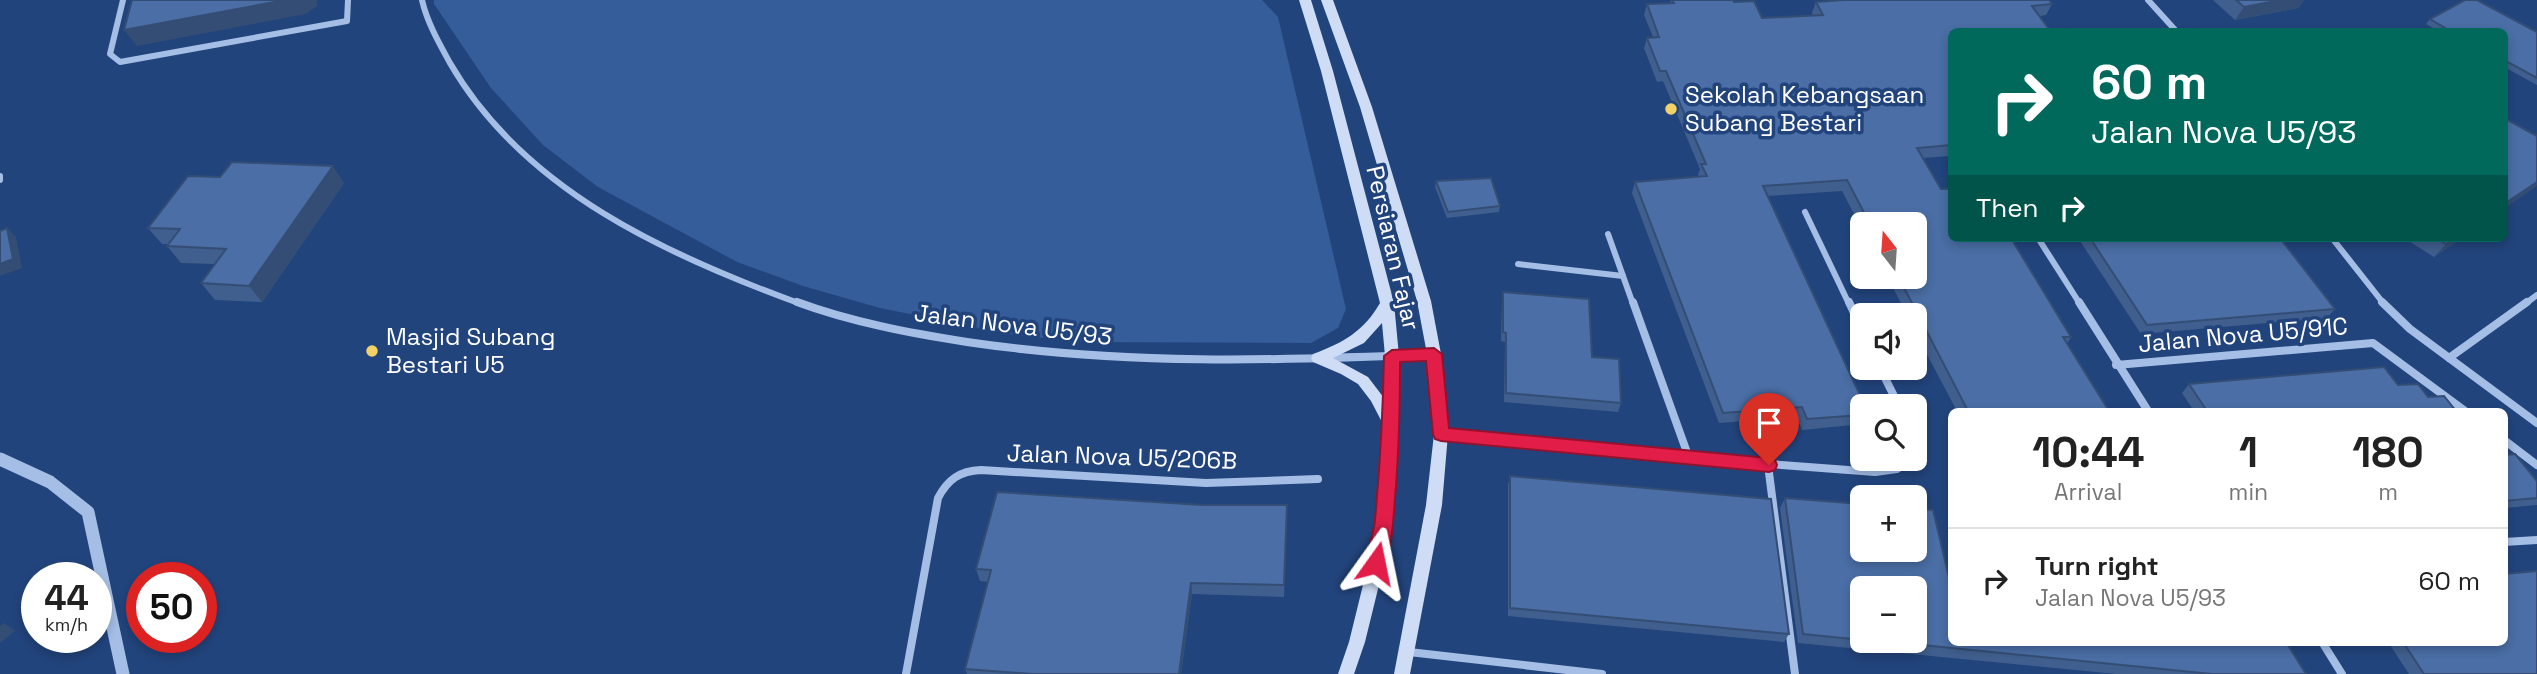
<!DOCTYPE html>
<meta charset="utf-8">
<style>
:root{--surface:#fff;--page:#f2f2f2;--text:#222;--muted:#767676;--line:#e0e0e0}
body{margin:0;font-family:"Space Grotesk",sans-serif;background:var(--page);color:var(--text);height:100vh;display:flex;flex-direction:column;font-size:26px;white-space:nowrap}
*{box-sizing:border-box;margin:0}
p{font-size:23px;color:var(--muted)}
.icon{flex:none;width:38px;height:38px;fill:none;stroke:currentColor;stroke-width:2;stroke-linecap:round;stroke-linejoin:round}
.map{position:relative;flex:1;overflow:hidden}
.panel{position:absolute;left:1948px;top:408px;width:560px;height:238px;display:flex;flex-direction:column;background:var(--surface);border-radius:10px;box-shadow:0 4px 10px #0003}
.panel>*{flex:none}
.guide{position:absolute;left:1948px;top:28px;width:560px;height:214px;border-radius:10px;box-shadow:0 4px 10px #0003;background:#00695c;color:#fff;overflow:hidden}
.needle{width:46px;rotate:343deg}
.fabs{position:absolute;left:1850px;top:212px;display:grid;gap:14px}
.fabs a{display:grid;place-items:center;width:77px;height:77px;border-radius:10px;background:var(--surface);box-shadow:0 4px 10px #0003;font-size:35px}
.speed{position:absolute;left:21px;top:562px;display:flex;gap:14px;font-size:35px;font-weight:700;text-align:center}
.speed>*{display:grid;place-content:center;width:91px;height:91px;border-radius:50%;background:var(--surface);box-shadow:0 4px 10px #0003;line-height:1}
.speed small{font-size:18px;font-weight:400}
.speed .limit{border:10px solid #d22;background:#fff;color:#111}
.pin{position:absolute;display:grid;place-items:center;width:60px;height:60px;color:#fff;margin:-72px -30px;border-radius:50% 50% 50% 0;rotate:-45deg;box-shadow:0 0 7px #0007}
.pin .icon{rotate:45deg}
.me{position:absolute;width:77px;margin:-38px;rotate:12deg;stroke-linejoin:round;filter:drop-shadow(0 0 5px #0008)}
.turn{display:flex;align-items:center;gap:24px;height:147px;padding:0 28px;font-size:32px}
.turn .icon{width:91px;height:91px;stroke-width:2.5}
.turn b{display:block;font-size:49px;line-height:60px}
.then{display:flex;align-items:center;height:66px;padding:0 28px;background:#0003;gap:14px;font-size:26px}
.eta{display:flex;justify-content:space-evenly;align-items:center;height:119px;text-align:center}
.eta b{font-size:42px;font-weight:600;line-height:49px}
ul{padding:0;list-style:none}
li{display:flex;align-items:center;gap:21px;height:105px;padding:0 28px;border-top:2px solid var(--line)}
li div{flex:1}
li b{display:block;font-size:26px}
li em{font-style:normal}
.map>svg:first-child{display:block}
</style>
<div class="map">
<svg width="2537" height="674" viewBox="0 0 2537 674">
<rect width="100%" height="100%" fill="#22447c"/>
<polygon fill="#355d9a" points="434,0 1262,0 1278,17 1346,309 1338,328 1311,343 1084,342 1014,335 880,308 803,286 737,262 598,187 543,145 491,88 434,4"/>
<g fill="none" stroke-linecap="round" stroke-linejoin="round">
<g stroke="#a5bee6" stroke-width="6">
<polyline points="123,0 110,54 120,62 347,21 348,0"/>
<path d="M422,0C427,22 439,43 450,63C524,191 669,256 801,304"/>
<polyline points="2148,0 2177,32"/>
<polyline points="0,176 0,180"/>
<polyline points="1805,212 1849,304"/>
<polyline points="1608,234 1633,304"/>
<polyline points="2038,238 2080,304"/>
<polyline points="2332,238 2384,304"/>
<polyline points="1518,264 1623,276"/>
<polyline points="2525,304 2537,295"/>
</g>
<g stroke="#a5bee6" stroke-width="8">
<path d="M797,302C851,322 910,333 967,342C1122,365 1278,361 1434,354"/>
<polyline points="1633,302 1689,458"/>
<polyline points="1849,302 1862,330"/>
<polyline points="2079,302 2148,411"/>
<polyline points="2382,302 2410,329 2537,423"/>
<polyline points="2449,358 2527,302"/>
<polyline points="2116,365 2373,343 2465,411"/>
<polyline points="1880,368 1899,406"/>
<polyline points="1441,434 1689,458 1875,472 1897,469 1911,458"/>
<polyline points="1914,438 1919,446 1914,453"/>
<polyline points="2504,440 2537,465"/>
<polyline points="1768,465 1795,674"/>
<polyline points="2504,542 2537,540"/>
<polyline points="2322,642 2342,674"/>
<polyline points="1409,652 1602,674"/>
<path d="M906,674L938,498C948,479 960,471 981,470L1206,483L1318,479"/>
</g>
<polyline stroke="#a5bee6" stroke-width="13" points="0,459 50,482 88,512 123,674"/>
<g fill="#ceddf5" fill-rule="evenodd">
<path d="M1299,0H1311L1333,71L1394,303L1399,356L1398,443L1391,536L1365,642L1354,674H1338L1349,642L1375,536L1384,426L1371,401L1358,384L1341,374L1313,362L1311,358L1313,354C1343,343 1364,331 1380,303L1321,71ZM1382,323L1385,356L1384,398L1368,377L1333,358L1364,343Z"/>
<polygon points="1321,0 1333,0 1372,107 1431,301 1441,354 1448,434 1442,505 1410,674 1394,674 1426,505 1434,434 1427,354 1417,301 1360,107"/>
</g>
</g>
<g fill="#405f8e" fill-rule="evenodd">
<polygon points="1671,0 1733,0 1734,2 1762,18 1813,16 1812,13 1816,2 1835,1 1835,0 2049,0 2052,4 2046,15 1951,32 1951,156 1922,158 1941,189 2071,337 2067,344 2109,411 1957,411 1914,330 1914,315 1907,315 1887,276 1914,276 1914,224 1862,224 1862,229 1842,191 1767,196 1862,406 1862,424 1802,430 1797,417 1719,423 1632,193 1635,182 1699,177 1698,175 1700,169 1663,81 1657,82 1644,48 1647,38 1653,37 1644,15 1647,4 1670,3"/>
<polygon points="2213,0 2304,0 2298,8 2235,20"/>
<polygon points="2430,19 2537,32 2537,85 2504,67 2504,32 2440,32 2426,24"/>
<polygon points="1436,181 1500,206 1499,212 1447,218 1435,187"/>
<polygon points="344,183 262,302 215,300 201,283 215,264 181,263 167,246 168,244 162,244 148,228"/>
<polygon points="2078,238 2280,238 2335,309 2327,318 2141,334"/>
<polygon points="2404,238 2462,238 2434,257"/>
<polygon points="1503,292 1592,357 1621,403 1618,412 1504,402 1505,342 1501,341 1502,301"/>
<polygon points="2189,384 2398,385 2428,397 2456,411 2194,411 2182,393"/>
<polygon points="2504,455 2537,481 2537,505 2504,508"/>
<polygon points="1510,476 1789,634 1784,642 1508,616 1508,485"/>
<path d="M1785,498L1951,586L2306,674H2116L1798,643L1780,508ZM1862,588L1914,640H1862Z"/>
<polygon points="1287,505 1284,597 1192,594 1181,674 967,674 965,669 988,582 980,581 976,569"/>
<polygon points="2388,642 2504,642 2537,674 2409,674"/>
</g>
<g fill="#344d74">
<polygon points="285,0 317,0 317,6 306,14 137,46 124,30"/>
<polygon points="2281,0 2304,0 2298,8 2235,20 2244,7"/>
<polygon points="333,166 344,183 262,302 249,286"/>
<polygon points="2537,182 2537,185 2534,188 2504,209 2504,204"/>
<polygon points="7,228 16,237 22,268 0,276 0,264"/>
<polygon points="2455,238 2462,238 2434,257 2446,244"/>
<polygon points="1191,583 1192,594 1181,674 1179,674"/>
<polygon points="4,623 15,631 0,643 0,626"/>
</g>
<g fill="#4a6ea5" stroke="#344d74" stroke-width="2">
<polygon points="132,0 285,0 124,30"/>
<polygon points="1672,0 1733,0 1734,2 1754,1 1762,18 1823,15 1816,2 1843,0 2049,0 2052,4 2032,6 2051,32 1951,32 1951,145 1917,148 1941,189 1951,189 1951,238 2011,238 2071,337 2063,337 2109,411 1968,411 1898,276 1914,276 1914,224 1870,224 1847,180 1763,186 1865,406 1862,406 1862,415 1807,419 1802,407 1723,413 1635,182 1707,176 1701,164 1706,164 1666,71 1660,71 1647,38 1659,37 1647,4 1674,3"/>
<polygon points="2236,0 2281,0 2244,7"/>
<polygon points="2465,0 2477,0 2537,32 2537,78 2504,60 2504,32 2452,32 2430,19"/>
<polygon points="2504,118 2537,136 2537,182 2504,204"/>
<polygon points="232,162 333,166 249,286 201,283 226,249 167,246 180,229 148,228 188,176 220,177"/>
<polygon points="1491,178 1500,206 1448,212 1436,181"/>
<polygon points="7,228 13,259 0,264 0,231"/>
<polygon points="2090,238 2280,238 2335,309 2147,325"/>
<polygon points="2436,238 2455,238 2446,244"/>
<polygon points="1503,292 1589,299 1592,357 1619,359 1621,403 1506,393 1506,333 1503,332"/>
<polygon points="2384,367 2398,385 2418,384 2428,397 2444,396 2456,411 2207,411 2189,384"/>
<polygon points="2515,454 2537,481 2537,498 2504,501 2504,455"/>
<polygon points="1510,476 1771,499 1789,634 1510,608"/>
<polygon points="997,492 1202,505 1287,505 1284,585 1191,583 1179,674 1033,674 965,669 991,570 976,569"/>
<polygon points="1785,498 1862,504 1862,550 1914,550 1914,508 1933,510 1951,586 1951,642 2286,642 2306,674 2212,674 1872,640 1914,640 1914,588 1862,588 1862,640 1803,634"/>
<polygon points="2537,571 2537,674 2424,674 2403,642 2504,642 2504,574"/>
</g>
<path fill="#e11d48" stroke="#92132f" stroke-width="2" d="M1434,348L1442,354L1449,428L1769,458L1775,460L1777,465L1775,470L1769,472L1441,441L1435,439L1433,434L1426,361L1400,362C1400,408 1399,453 1395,499C1393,522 1393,547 1382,568L1376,571L1370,568C1364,557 1374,534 1375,520C1380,466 1383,411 1384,356L1392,350Z"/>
<g fill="#f2d267" stroke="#22447c" stroke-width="2.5">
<circle cx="1671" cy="109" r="7"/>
<circle cx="372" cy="351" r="7"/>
</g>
<g text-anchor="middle" stroke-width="7" stroke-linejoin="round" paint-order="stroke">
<g font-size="24" fill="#fff" stroke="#22447c" text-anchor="start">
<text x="1685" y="103">Sekolah Kebangsaan<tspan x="1685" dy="28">Subang Bestari</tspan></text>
<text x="386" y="345">Masjid Subang<tspan x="386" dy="28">Bestari U5</tspan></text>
</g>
<g font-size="24" fill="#fff" stroke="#22447c">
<text transform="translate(1393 248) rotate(77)" y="8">Persiaran Fajar</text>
<text transform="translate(1013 325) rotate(7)" y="8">Jalan Nova U5/93</text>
<text transform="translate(2243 335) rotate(-5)" y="8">Jalan Nova U5/91C</text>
<text transform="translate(1122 457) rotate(2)" y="8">Jalan Nova U5/206B</text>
</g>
</g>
</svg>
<div class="fabs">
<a><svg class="needle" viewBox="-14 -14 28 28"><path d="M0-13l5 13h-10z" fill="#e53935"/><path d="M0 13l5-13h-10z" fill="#767676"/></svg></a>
<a><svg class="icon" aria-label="sound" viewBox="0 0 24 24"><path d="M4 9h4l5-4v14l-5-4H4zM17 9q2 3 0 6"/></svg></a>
<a><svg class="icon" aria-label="search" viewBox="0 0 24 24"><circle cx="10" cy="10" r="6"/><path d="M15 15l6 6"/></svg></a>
<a>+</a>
<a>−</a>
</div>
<div class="speed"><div>44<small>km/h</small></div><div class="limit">50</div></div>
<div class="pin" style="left:1769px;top:465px;background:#d93025"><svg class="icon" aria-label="arrive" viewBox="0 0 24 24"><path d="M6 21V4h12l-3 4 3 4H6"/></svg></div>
<svg class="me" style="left:1376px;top:563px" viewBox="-20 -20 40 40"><path d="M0-17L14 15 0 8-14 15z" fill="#e11d48" stroke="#fff" stroke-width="4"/></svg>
<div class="guide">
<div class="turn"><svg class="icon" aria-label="right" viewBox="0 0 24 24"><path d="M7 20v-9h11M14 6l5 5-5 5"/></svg><div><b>60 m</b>Jalan Nova U5/93</div></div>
<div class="then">Then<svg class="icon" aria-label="right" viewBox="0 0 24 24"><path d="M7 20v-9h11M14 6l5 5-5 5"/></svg></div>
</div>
<section class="panel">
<div class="eta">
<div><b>10:44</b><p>Arrival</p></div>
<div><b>1</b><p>min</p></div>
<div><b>180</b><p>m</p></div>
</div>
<ul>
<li><svg class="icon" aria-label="right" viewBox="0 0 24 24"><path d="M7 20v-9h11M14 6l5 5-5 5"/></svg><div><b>Turn right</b><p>Jalan Nova U5/93</p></div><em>60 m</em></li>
</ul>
</section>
</div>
